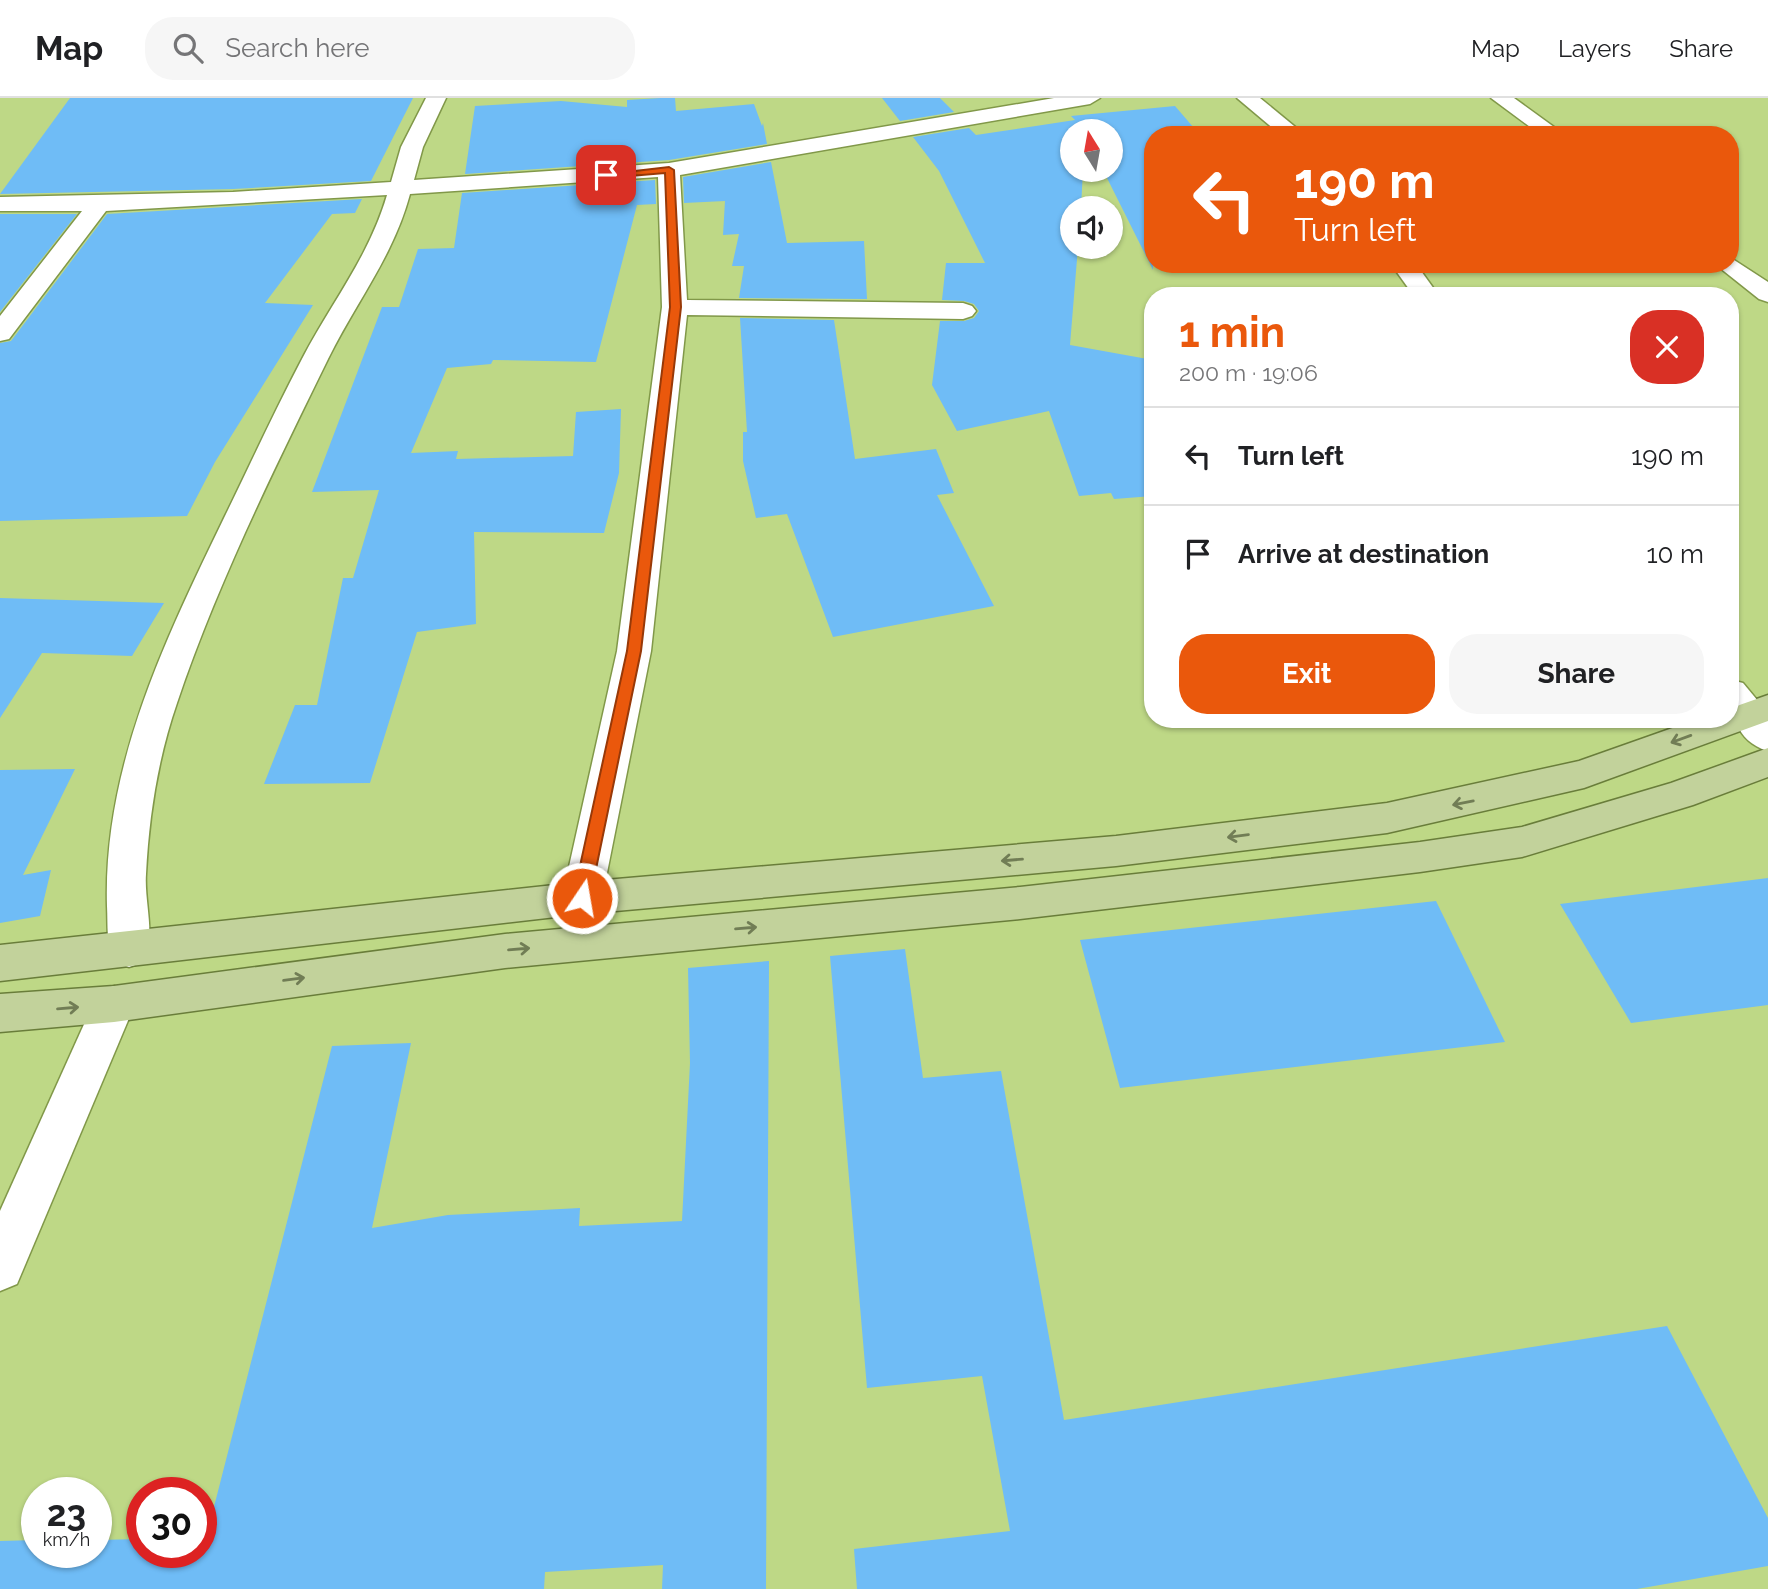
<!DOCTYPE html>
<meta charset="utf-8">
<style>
:root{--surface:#fff;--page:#f6f6f6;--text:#202124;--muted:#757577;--line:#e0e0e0;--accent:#ea580c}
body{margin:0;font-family:Raleway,sans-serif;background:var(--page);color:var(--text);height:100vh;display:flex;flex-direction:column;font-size:26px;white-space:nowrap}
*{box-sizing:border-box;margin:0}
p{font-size:23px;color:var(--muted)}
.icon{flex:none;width:38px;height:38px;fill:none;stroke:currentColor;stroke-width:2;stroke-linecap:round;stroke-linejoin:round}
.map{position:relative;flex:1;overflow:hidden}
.panel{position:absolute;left:1144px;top:189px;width:595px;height:441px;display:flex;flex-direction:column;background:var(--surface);border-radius:28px;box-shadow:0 2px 5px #0004}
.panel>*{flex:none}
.hud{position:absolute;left:1144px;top:28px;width:595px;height:147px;border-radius:28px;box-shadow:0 2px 5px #0004;background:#ea580c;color:#fff;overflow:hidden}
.needle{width:46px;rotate:349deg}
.fabs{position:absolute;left:1060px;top:21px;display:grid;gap:14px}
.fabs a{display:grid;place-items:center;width:63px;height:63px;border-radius:50%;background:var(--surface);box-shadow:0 2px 5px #0004;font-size:35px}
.speed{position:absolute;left:21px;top:1379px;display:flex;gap:14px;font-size:35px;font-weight:700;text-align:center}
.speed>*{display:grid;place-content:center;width:91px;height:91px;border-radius:50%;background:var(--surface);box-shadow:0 2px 5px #0004;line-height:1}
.speed small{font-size:18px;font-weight:400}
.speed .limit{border:10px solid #d22;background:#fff;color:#111}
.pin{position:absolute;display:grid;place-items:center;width:60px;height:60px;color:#fff;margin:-30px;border-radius:14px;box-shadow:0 4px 10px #0006}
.me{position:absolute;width:77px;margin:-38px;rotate:12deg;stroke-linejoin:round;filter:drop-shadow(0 0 5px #0008)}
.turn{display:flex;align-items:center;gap:24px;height:147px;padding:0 35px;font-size:32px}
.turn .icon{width:91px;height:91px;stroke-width:2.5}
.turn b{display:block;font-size:49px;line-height:60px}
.round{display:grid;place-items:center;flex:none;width:74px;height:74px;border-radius:28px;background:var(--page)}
.overview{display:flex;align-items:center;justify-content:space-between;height:119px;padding:0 35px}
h1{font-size:42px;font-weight:700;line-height:52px;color:var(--accent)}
.cta{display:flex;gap:14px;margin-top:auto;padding:14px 35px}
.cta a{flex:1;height:80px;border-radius:28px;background:var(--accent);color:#fff;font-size:28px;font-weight:700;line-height:80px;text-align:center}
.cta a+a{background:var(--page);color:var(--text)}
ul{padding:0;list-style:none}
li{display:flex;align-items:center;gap:21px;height:98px;padding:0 35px;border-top:2px solid var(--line)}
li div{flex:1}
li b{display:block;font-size:26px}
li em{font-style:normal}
header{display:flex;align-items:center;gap:42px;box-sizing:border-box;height:98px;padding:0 35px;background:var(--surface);border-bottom:2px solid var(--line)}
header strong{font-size:33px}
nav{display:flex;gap:38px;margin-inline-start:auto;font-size:24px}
.search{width:490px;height:63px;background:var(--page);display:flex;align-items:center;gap:18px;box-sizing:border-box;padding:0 24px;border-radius:28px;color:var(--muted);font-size:26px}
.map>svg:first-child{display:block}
</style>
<header>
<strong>Map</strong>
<div class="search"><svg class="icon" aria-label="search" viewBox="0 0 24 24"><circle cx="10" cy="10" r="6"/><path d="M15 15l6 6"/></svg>Search here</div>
<nav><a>Map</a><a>Layers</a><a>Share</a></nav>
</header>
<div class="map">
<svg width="1768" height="1491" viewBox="0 0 1768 1491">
<rect width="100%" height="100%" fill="#bed886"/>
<g fill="#6fbcf6">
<polygon points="70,0 413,0 371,83 233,91 0,96"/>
<polygon points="661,0 675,0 676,13 754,6 762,28 763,25 767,46 669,62 465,76 475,8 561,3 627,9 627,2"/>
<polygon points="882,0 940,0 954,14 900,23"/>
<polygon points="1175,8 1200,37 1153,37 1153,172 1103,72 1111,72 1111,33 1073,33 1073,72 1083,72 1081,110 1073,110 1073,149 1078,149 1070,247 1153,262 1153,398 1114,401 1111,395 1079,398 1049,313 957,333 932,287 940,223 964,223 974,220 979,213 974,206 964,203 942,202 946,165 985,165 939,73 913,39 969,30 976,37 1075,22 1071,18"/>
<polygon points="771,64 787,145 864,143 867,201 739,200 744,168 732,168 739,136 723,137 725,103 684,105 683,79"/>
<polygon points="655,82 656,106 637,107 596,264 493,262 491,266 447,270 411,355 458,353 456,361 573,358 576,314 621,311 619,375 604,435 474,434 476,526 417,534 370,685 264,686 295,607 317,607 343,480 353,480 379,392 312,394 382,209 399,209 418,151 454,150 462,95"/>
<polygon points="362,101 355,115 332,116 265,205 313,207 215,364 187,418 0,423 0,245 11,243 107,116"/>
<polygon points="0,116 77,116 0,214"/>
<polygon points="740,220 834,222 855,361 936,351 954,395 937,397 994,508 833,539 787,416 756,420 743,363 743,334 747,334"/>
<polygon points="0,500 164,505 132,558 42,555 0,620"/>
<polygon points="75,671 23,777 51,772 40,818 0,825 0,672"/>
<polygon points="1768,780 1768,907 1631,925 1560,806"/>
<polygon points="1436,803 1505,944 1120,990 1080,842"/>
<polygon points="905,851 923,980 1001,973 1064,1322 1667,1228 1768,1420 1768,1468 1637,1491 857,1491 854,1451 1010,1433 982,1278 867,1290 830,858"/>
<polygon points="769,863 766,1491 662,1491 663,1467 545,1474 544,1491 0,1491 0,1443 37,1442 37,1454 96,1454 96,1442 142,1441 142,1454 201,1454 201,1441 206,1440 332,948 411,945 372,1130 448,1117 580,1110 579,1128 682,1123 690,965 688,870"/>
</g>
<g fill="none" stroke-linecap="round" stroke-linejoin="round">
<defs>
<g id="street">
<path d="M426,0H446L423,49L414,82L669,65L1054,0H1100L1090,6L680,77L687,202L963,205L972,208L976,213L972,218L963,221L687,217L651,553L602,800L596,811L582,816L568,811L562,800L617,553L662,209L658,79L410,96C393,159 356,204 328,261C275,369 215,491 177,605C158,660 149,717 146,776C144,804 156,838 144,864L129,869L114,864C106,847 108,827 107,808C103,668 166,540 225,418C251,365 275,312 302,261C331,205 369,159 387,97L106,113L9,241L0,243V218L82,113H0V99L233,94L391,84L401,49Z"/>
<polygon points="1237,0 1260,0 1305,37 1281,37"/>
<polygon points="1491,0 1514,0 1565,37 1541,37"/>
<polygon points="1731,160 1768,184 1768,204 1759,201 1715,166 1731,166"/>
<polygon points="1391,166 1416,166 1439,198 1414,198"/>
<path d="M1731,582L1743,585L1768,615V653C1734,643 1730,612 1731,582Z"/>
<polygon points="114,888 129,893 135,906 17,1186 0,1193 0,1113 99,893"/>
</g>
<g id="primary">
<polygon points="1768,597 1768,623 1584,690 1387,735 1116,768 582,816 0,883 0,847 582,784 1116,738 1387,705 1579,663 1698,621 1731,621 1731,610"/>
<polygon points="1768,650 1768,679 1693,707 1522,759 1420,774 1020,821 505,870 114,924 0,934 0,896 114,888 505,836 1020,789 1420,744 1522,729 1671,685"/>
</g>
</defs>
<use href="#street" stroke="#819849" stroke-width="3"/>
<use href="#primary" stroke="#697d3a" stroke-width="3"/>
<use href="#street" fill="#fff" fill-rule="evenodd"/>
<use href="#primary" fill="#c2d29b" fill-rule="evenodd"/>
</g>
<defs><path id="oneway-shaft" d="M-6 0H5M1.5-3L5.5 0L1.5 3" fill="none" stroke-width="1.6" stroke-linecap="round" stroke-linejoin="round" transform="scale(1.75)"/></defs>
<g stroke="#717d55">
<use href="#oneway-shaft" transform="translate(1681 641) rotate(160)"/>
<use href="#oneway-shaft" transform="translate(1463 705) rotate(169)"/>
<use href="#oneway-shaft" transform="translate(1238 738) rotate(173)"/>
<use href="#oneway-shaft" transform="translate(1012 762) rotate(175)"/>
<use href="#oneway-shaft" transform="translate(746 830) rotate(-5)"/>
<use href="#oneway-shaft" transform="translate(519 851) rotate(-5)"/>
<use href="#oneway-shaft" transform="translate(294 881) rotate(-8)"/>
<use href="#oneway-shaft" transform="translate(68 910) rotate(-5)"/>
</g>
<polygon fill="#ea580c" stroke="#983908" stroke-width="2" points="669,69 674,72 681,209 641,553 590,800 582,807 573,800 627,553 670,209 665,75 606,80 601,77"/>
</svg>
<div class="fabs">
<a><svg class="needle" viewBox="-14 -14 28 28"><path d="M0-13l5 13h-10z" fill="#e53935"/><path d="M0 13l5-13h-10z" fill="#757577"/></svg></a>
<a><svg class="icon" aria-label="sound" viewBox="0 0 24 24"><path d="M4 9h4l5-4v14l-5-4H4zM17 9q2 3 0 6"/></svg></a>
</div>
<div class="speed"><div>23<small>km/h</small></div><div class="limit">30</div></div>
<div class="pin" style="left:606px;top:77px;background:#d93025"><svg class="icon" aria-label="arrive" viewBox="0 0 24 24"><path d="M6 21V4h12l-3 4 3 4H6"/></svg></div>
<svg class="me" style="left:582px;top:800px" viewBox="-20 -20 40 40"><circle r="17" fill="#ea580c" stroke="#fff" stroke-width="3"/><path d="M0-11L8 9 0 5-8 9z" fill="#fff"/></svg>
<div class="hud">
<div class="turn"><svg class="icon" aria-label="left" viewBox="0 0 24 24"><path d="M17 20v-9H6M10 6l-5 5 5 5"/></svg><div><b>190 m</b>Turn left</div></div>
</div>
<section class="panel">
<div class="overview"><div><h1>1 min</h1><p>200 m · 19:06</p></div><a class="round" style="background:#d93025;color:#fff"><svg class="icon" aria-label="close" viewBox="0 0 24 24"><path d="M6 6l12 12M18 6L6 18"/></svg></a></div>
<ul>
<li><svg class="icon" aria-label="left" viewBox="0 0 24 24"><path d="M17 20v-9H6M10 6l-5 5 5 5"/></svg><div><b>Turn left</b></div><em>190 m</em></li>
<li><svg class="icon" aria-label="arrive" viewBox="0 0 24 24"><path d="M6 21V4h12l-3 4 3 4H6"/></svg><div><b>Arrive at destination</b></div><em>10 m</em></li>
</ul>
<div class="cta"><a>Exit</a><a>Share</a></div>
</section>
</div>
